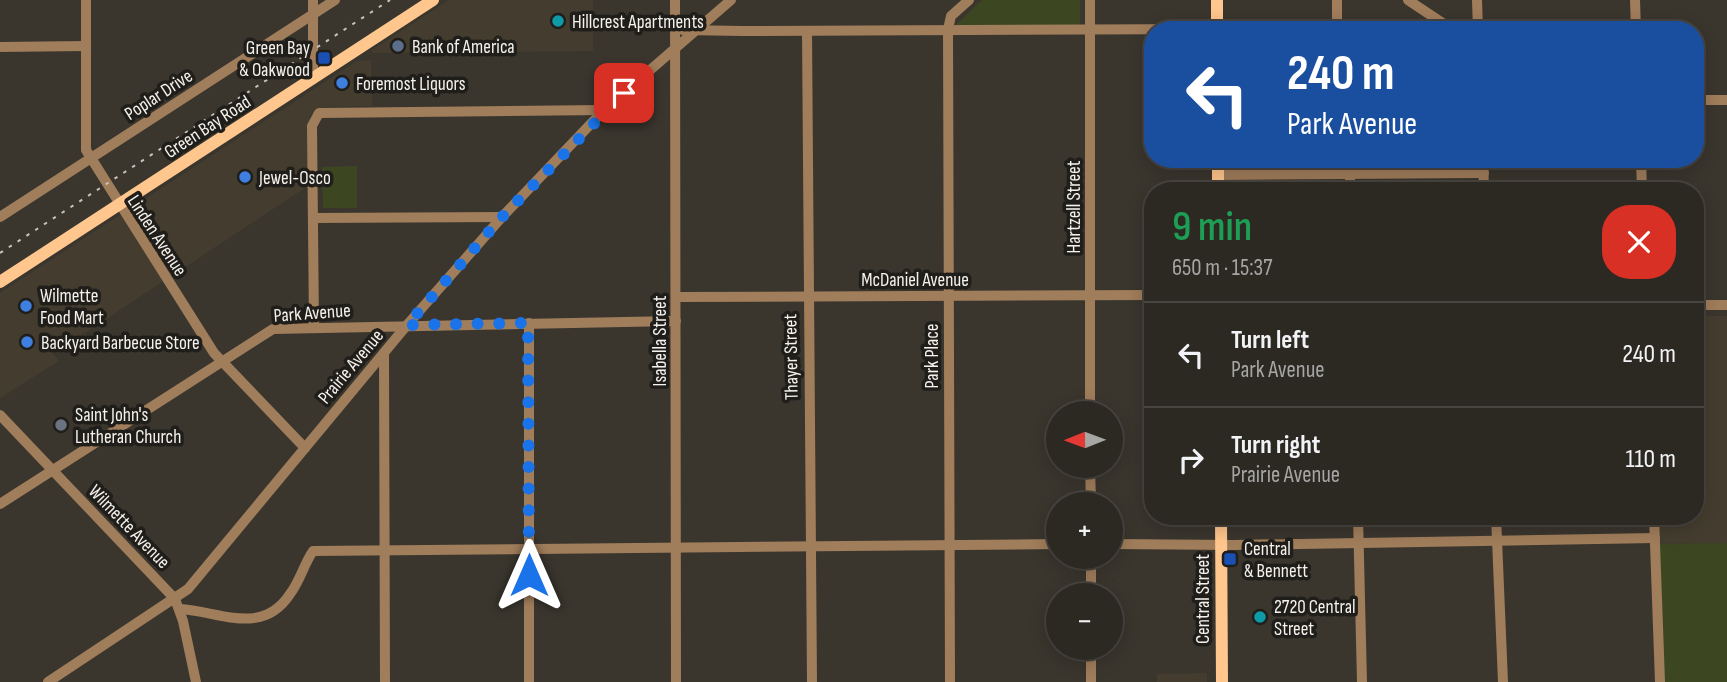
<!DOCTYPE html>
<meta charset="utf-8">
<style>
:root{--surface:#2c2822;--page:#34302a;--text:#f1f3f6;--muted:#a6a6a5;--line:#484440}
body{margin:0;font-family:"Sofia Sans Condensed",sans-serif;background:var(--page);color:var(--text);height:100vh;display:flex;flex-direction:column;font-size:26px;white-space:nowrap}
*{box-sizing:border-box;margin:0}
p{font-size:23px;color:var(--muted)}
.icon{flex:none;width:38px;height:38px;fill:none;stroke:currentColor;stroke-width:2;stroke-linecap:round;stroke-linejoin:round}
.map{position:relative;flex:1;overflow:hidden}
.panel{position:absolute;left:1144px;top:182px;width:560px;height:343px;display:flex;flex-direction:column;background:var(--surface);border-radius:28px;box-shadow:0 4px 18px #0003,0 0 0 2px var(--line)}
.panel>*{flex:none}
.guide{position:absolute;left:1144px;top:21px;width:560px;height:147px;border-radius:28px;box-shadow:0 4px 18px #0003,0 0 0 2px var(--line);background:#1a4fa0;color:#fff;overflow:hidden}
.needle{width:46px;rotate:269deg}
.buttons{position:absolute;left:1046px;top:401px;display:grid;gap:14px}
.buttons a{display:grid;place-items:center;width:77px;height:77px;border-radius:50%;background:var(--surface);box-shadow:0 4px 18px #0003,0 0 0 2px var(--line);font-size:35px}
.pin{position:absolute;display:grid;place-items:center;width:60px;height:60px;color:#fff;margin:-30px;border-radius:14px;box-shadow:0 4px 10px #0006}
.me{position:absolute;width:77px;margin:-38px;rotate:0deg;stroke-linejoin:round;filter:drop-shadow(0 0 5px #0008)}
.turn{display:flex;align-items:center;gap:24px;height:147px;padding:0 28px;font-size:32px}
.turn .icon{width:91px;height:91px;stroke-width:2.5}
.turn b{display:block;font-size:49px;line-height:60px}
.round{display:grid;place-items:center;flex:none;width:74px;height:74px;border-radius:28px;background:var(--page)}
.head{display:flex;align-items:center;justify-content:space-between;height:119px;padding:0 28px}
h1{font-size:42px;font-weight:600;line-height:52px;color:#1e9e55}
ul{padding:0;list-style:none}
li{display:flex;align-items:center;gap:21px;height:105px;padding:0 28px;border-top:2px solid var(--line)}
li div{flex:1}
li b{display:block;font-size:26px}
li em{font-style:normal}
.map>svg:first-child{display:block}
</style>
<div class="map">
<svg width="1727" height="682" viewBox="0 0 1727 682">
<rect width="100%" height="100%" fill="#3a362e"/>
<g fill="#443d2f">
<polygon points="449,0 593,0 593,51 372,53 372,50"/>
<polygon points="371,60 372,106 324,107 310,116 308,186 53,354 59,361 0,398 0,293 357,61"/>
<polygon points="1696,316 1727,316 1727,543 1660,544 1658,516 1696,516"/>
<polygon points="1207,673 1207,682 1157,682 1157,674"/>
</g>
<g fill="#3c4722">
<polygon points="982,0 1080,0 1080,25 956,25"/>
<polygon points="357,166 357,208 323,208 322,167"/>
<polygon points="1282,184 1282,191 1226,191 1226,185"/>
<polygon points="1727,543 1727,682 1663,682 1660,544"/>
</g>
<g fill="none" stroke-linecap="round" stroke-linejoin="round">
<g stroke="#a07d5b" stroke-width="10">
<polyline points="86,0 86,150 214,353 305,448"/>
<polyline points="313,0 313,79"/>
<polyline points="675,0 676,682"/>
<polyline points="1090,0 1090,413"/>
<polyline points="1337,0 1337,30"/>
<polyline points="1408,0 1453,30"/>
<polyline points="1477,0 1478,30"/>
<polyline points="1635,0 1636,30"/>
<polyline points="675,27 683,30 742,31 1217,29"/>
<polyline points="807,31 812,682"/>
<polyline points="0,47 86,46"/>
<polyline points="1696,100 1727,100"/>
<polyline points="1338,159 1338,174"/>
<polyline points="1483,159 1484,191"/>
<polyline points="1641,159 1642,191"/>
<polyline points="1350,174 1350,191"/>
<polyline points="1218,175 1484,173"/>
<polyline points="0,217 335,0"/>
<polyline points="313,218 502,217"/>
<polyline points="676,297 1153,295"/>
<polyline points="1696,305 1727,305"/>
<polyline points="529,323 529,682"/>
<polyline points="314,327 312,126 319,113 604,110"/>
<polyline points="384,354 385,682"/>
<polyline points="0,415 175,599 183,621 196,682"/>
<polyline points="1090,466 1091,504"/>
<polyline points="0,504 273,329 676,321"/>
<polyline points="1358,516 1362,682"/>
<polyline points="1496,516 1503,682"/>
<polyline points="1654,516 1660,682"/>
<polyline points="1111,544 1234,545 1655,538"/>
<polyline points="1091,556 1091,595"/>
<path d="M180,609C219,611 262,637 290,594C300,581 304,564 313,551L1059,544"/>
<polyline points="1091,648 1091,682"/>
<polyline points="48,682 188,589 407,325 502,217 604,110 731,0"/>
<polyline points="950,682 948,29 951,16 969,0"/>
</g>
<g stroke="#ffc68d" stroke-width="12">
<polyline points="1217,0 1217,30"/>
<polyline points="1218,159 1218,191"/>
<polyline points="0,282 433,0"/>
<polyline points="1221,516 1222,682"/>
</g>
<polyline stroke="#c6c2bd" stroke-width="2" stroke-dasharray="3.5 7" stroke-linecap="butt" points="0,253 390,0"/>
</g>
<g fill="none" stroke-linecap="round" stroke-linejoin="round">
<polyline stroke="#1a73e8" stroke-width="12" stroke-dasharray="0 21.6" points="529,575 528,323 407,325 502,217 624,93"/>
</g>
<g fill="#0f9aa8" stroke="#201e1a" stroke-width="2.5">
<circle cx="558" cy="21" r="7"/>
<circle cx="1260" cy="617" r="7"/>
</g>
<circle fill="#5c6f8a" stroke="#201e1a" stroke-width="2.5" cx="398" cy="46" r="7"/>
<g fill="#1a4fb4" stroke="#201e1a" stroke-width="2.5">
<rect x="317" y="51" width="14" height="14" rx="3.5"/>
<rect x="1223" y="552" width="14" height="14" rx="3.5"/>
</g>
<g fill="#3f7fe0" stroke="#201e1a" stroke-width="2.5">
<circle cx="342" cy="83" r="7"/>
<circle cx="245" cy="177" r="7"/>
<circle cx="26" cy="306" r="7"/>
<circle cx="27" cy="342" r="7"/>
</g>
<circle fill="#6b7280" stroke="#201e1a" stroke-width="2.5" cx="61" cy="425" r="7"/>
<g text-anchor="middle" stroke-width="7" stroke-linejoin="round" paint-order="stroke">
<g font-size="19" fill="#f5f2ed" stroke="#201e1a" text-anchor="start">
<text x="572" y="28">Hillcrest Apartments</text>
<text x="412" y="53">Bank of America</text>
<text x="310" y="54" text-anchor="end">Green Bay<tspan x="310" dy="22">&amp; Oakwood</tspan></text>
<text x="356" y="90">Foremost Liquors</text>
<text x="259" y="184">Jewel-Osco</text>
<text x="40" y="302">Wilmette<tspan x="40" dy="22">Food Mart</tspan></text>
<text x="41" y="349">Backyard Barbecue Store</text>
<text x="75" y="421">Saint John's<tspan x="75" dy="22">Lutheran Church</tspan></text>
<text x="1244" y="555">Central<tspan x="1244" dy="22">&amp; Bennett</tspan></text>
<text x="1274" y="613">2720 Central<tspan x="1274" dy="22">Street</tspan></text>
</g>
<g font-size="19" fill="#f5f2ed" stroke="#201e1a">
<text transform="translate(158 94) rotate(-33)" y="7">Poplar Drive</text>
<text transform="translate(207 126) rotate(-33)" y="7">Green Bay Road</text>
<text transform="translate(1073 207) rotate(-90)" y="7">Hartzell Street</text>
<text transform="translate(158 235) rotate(57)" y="7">Linden Avenue</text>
<text x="915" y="286">McDaniel Avenue</text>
<text transform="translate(312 312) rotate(-4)" y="7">Park Avenue</text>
<text transform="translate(659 341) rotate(-90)" y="7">Isabella Street</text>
<text transform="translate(931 356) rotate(-90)" y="7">Park Place</text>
<text transform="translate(790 357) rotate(-91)" y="7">Thayer Street</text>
<text transform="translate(350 366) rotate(-50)" y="7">Prairie Avenue</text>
<text transform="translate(130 526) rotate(46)" y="7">Wilmette Avenue</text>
<text transform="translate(1202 599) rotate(-90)" y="7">Central Street</text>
</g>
</g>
</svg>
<div class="buttons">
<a><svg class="needle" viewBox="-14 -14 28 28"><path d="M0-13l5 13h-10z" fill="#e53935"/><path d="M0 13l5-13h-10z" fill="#a6a6a5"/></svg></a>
<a>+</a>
<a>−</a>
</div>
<div class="pin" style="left:624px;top:93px;background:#d93025"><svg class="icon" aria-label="arrive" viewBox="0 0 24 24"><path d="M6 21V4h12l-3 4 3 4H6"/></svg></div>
<svg class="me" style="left:529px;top:575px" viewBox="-20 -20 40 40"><path d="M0-17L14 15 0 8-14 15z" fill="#1a73e8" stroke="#fff" stroke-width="4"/></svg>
<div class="guide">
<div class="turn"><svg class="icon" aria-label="left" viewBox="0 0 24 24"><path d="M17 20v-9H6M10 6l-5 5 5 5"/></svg><div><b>240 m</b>Park Avenue</div></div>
</div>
<section class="panel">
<div class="head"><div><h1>9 min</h1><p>650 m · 15:37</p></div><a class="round" style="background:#d93025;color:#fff"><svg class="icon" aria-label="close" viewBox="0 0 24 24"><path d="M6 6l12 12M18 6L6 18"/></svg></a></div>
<ul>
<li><svg class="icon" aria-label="left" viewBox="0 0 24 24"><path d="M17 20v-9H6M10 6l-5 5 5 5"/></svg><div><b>Turn left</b><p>Park Avenue</p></div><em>240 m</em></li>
<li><svg class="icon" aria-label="right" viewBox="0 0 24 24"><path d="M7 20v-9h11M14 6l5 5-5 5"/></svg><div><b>Turn right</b><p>Prairie Avenue</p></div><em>110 m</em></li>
</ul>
</section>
</div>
